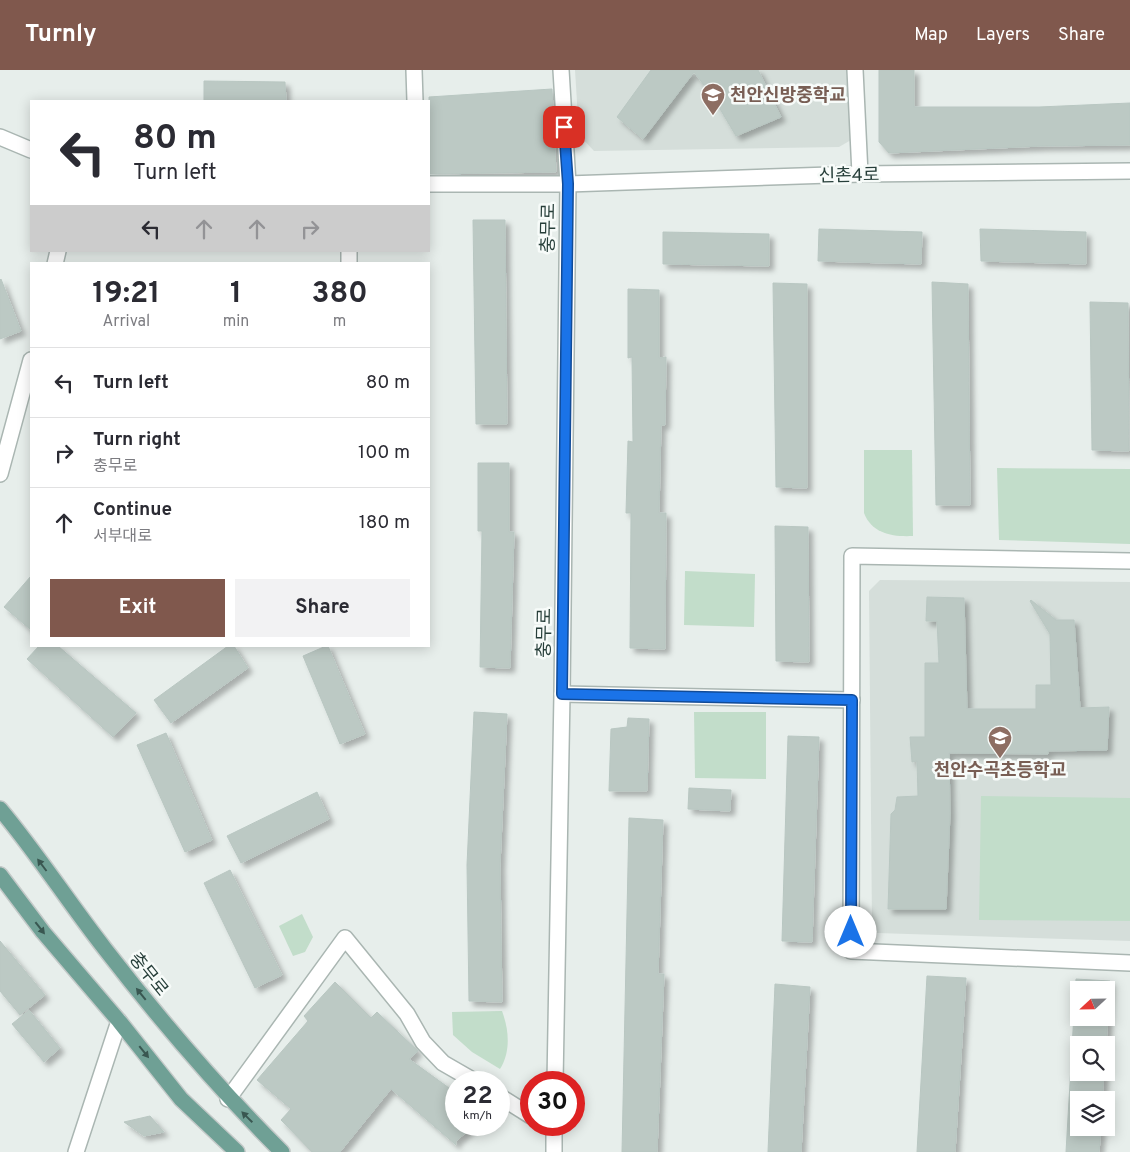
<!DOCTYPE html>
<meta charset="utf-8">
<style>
:root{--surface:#fff;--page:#f2f2f3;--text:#2b2b33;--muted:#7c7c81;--line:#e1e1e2;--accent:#80584d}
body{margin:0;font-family:Overpass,"Noto Sans KR",sans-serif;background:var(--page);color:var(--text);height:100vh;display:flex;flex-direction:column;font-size:19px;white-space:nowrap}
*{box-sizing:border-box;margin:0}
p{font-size:16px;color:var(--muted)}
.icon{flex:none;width:28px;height:28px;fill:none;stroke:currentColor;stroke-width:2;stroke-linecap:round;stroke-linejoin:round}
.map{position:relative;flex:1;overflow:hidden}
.sheet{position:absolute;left:30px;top:192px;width:400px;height:385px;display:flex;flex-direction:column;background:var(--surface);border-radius:0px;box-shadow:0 2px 12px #0003}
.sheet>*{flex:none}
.hud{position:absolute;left:30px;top:30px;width:400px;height:152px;border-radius:0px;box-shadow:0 2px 12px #0003;background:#fff;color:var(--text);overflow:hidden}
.needle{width:32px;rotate:248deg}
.buttons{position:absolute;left:1070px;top:911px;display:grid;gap:10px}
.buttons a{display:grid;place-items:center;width:45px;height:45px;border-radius:0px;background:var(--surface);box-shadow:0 2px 12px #0003;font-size:25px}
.speed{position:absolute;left:445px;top:1001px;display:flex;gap:10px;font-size:25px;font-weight:700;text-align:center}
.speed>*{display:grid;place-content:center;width:65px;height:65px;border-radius:50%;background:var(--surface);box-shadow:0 2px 12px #0003;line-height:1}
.speed small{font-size:12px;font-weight:400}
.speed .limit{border:8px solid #d22;background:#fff;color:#111}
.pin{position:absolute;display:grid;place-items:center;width:42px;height:42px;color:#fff;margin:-21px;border-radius:10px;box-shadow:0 2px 8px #0006}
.me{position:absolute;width:55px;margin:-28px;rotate:0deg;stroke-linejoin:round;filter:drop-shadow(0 0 4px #0008)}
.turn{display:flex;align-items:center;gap:18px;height:105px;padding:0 20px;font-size:22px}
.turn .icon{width:65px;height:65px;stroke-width:2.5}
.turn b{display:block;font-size:35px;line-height:42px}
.lanes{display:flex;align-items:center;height:48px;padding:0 20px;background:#0003;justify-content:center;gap:25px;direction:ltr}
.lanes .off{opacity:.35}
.eta{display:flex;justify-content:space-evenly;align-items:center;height:85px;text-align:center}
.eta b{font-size:30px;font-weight:700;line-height:35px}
.cta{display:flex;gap:10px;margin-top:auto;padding:10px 20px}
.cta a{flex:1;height:58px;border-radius:0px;background:var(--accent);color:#fff;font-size:20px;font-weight:700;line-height:58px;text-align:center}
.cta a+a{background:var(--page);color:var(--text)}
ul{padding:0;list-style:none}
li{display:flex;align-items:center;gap:15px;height:70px;padding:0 20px;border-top:1px solid var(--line)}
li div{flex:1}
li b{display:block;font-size:19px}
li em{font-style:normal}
header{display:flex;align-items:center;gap:30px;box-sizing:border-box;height:70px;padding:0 25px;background:var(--accent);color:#fff}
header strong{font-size:24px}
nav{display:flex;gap:28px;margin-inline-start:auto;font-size:18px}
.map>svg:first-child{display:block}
</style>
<header>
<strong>Turnly</strong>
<nav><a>Map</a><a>Layers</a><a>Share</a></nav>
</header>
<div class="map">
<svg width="1130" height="1082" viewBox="0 0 1130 1082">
<defs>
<filter id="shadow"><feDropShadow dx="4.5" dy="4.5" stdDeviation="2.5" flood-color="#0004"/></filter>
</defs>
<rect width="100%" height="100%" fill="#e7eeeb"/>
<g fill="#d5deda">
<polygon points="575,0 846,0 851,70 839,77 594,81 579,65"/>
<polygon points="880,510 1130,512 1130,871 877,863 872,856 869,521"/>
</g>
<g fill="#c2ddca">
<path d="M864,380H912L913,466C893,467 872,464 864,443Z"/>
<polygon points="997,398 1130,399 1130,474 999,470"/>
<polygon points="685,501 755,504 754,557 684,555"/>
<polygon points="694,642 766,642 766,709 695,708"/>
<polygon points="981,726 1130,728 1130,851 979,850"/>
<polygon points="302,844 313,867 305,882 293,886 279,856"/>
<path d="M502,941C509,960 511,981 500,999L472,982L453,965L452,942Z"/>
</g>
<g fill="#bcc9c4" stroke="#b9c7c2" fill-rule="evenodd" filter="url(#shadow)">
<polygon points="651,0 758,0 781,47 736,66 713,27 694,2 643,69 617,47"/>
<polygon points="879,0 914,0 914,37 1039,37 1130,33 1130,75 1041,76 889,83 879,72"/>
<polygon points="204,11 285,12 286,31 204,31"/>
<polygon points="552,19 556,102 430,104 429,27"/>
<polygon points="473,150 505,150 507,354 476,354"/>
<polygon points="819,159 922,162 921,194 818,191"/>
<polygon points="980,159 1086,162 1086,194 981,191"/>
<polygon points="663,162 769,164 769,196 663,194"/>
<polygon points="1,209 21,261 0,269 0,210"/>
<polygon points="932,212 968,214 970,435 936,435"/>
<polygon points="773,213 807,214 807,418 776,417"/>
<polygon points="628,219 659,220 659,288 666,287 665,355 661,355 659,443 666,443 665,579 630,578 631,443 626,443 628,371 633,372 632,287 628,288"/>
<polygon points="1090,232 1128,233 1129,381 1092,380"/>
<polygon points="478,393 509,393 509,462 514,462 510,598 480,597 482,461 478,461"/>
<polygon points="775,456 808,457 809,592 776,591"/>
<polygon points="31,506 31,560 4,537"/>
<polygon points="927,527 964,528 967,639 1036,639 1036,615 1051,615 1050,564 1030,531 1031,530 1056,550 1074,550 1080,638 1109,637 1107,680 1048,681 1048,684 949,683 950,744 946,839 888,839 891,744 895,740 897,727 918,726 917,691 912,692 910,667 925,667 925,593 939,593 937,551 926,551"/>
<polygon points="39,576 58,576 136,643 113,667 27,589"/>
<polygon points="228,576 234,576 248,598 171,653 154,630"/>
<polygon points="326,576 328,576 365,664 340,674 303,586"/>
<polygon points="474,642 507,644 500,795 502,932 469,931 467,795"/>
<polygon points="628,648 649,649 647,721 609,721 611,659 627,657"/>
<polygon points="166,663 212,770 185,782 137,675"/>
<polygon points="788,666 819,667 812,872 782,871"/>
<polygon points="689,718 731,720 730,741 688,739"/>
<polygon points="317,722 329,749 241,793 227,766"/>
<polygon points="629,748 663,750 658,904 664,904 657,1082 622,1082"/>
<polygon points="230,800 282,905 255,918 204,813"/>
<polygon points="0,871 45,925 20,945 0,921"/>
<polygon points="927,906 966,908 955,1082 917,1082"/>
<path d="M1076,909L1110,911L1106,975H1079V1002H1104L1102,1030H1079V1058H1101L1099,1082H1066ZM1079,920H1106V948H1079Z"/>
<polygon points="335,912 371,948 377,942 418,981 409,989 456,1023 456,1055 475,1055 456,1071 456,1075 391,1019 340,1082 312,1082 281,1050 291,1039 257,1010 308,951 304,946"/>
<polygon points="775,914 810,917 801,1082 768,1082"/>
<polygon points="29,940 60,978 44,992 12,954"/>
<polygon points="150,1046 164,1062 144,1066 124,1052"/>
</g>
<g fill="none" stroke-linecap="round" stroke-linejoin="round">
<defs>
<g id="minor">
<polyline points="414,0 415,31"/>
<polyline points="855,0 860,104"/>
<polyline points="0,67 31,80"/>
<polyline points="429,114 568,114 860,104 1130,101"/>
<polyline points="55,194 58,181"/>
<polyline points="349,194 349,181"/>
<polyline points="0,404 31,290"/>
<polyline points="1130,491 852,486 851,881 1130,893"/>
<polyline points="562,624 852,630"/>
<polyline points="555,1012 562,624 568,114 561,0"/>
<polyline points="499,1026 531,1046"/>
<polyline points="228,1029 345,868 407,944 423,972 443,993 476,1012"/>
<polyline points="76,1082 119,951"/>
<polyline points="554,1082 554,1055"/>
</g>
<g id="major">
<path d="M0,739C37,783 69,833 105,879C160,950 218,1018 282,1082"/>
<polyline points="0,805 43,862 119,951 181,1029 237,1082"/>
</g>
</defs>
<use href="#minor" stroke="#aab6b2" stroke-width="18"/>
<use href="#major" stroke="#c3c9c8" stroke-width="18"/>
<use href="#minor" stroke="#fff" stroke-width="15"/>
<use href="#major" stroke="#6fa095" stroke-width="15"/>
</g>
<defs><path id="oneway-solid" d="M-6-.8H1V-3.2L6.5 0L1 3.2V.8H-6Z" transform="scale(1.25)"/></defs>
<g fill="#395751">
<use href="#oneway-solid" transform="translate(42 795) rotate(-127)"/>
<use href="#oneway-solid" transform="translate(40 858) rotate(52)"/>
<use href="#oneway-solid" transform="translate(141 924) rotate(-129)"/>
<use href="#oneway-solid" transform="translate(144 982) rotate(51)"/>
<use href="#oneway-solid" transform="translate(247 1047) rotate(-135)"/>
</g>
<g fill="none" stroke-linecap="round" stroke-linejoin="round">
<defs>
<polyline id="route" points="564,57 568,114 562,624 852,630 851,862"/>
</defs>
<use href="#route" stroke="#114b97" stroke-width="12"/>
<use href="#route" stroke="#1a73e8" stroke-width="9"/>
</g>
<defs>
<symbol id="school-pin" viewBox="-11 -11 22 30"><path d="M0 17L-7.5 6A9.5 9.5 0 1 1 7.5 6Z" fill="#8d6e63" stroke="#f7fbf9"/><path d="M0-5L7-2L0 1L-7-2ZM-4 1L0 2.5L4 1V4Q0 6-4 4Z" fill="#fff"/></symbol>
</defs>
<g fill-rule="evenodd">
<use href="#school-pin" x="699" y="11" width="28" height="38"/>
<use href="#school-pin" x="986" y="654" width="28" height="38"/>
</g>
<g text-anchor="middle" stroke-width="5" stroke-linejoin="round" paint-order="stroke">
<g font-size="18" font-weight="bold" fill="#785e54" stroke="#f7fbf9" text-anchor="start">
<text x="730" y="31">천안신방중학교</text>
<text x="1000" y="706" text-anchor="middle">천안수곡초등학교</text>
</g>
<g font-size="18" fill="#273f3a" stroke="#f7fbf9">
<text transform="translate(849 105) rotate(-1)" y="6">신촌4로</text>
<text transform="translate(548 158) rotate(-89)" y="6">충무로</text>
<text transform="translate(544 563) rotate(-89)" y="6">충무로</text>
<text transform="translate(149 904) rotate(51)" y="6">충무로</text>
</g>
</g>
</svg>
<div class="buttons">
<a><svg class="needle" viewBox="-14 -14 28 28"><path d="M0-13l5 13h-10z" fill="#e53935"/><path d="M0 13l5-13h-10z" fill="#7c7c81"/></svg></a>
<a><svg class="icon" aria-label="search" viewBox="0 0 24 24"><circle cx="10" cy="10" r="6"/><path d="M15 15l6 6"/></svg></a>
<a><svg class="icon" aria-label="layers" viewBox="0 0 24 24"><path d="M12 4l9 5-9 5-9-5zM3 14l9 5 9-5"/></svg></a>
</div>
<div class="speed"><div>22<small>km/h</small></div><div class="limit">30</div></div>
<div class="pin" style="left:564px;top:57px;background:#d93025"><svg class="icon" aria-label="arrive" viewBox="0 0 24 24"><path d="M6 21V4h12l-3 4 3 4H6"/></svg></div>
<svg class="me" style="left:851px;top:862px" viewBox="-20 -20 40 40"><circle r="19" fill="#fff"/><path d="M0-13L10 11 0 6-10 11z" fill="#1a73e8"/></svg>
<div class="hud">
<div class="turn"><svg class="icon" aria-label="left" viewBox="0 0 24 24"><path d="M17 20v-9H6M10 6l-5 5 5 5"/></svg><div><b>80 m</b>Turn left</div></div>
<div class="lanes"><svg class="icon" aria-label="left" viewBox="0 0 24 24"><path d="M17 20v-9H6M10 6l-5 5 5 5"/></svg><svg class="icon off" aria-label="ahead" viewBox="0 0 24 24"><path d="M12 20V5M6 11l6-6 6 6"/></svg><svg class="icon off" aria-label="ahead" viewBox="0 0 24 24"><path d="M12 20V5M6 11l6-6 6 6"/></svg><svg class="icon off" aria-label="right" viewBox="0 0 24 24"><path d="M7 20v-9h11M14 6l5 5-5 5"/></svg></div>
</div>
<section class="sheet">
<div class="eta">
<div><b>19:21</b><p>Arrival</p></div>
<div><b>1</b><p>min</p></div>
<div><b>380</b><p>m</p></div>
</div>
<ul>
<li><svg class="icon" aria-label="left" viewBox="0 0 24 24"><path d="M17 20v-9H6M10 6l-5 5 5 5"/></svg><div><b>Turn left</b></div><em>80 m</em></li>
<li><svg class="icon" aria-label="right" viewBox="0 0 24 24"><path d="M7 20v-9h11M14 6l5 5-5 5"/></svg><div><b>Turn right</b><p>충무로</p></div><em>100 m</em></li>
<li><svg class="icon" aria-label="ahead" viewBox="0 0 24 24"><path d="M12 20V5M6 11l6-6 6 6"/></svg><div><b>Continue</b><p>서부대로</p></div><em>180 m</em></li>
</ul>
<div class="cta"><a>Exit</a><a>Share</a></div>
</section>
</div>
